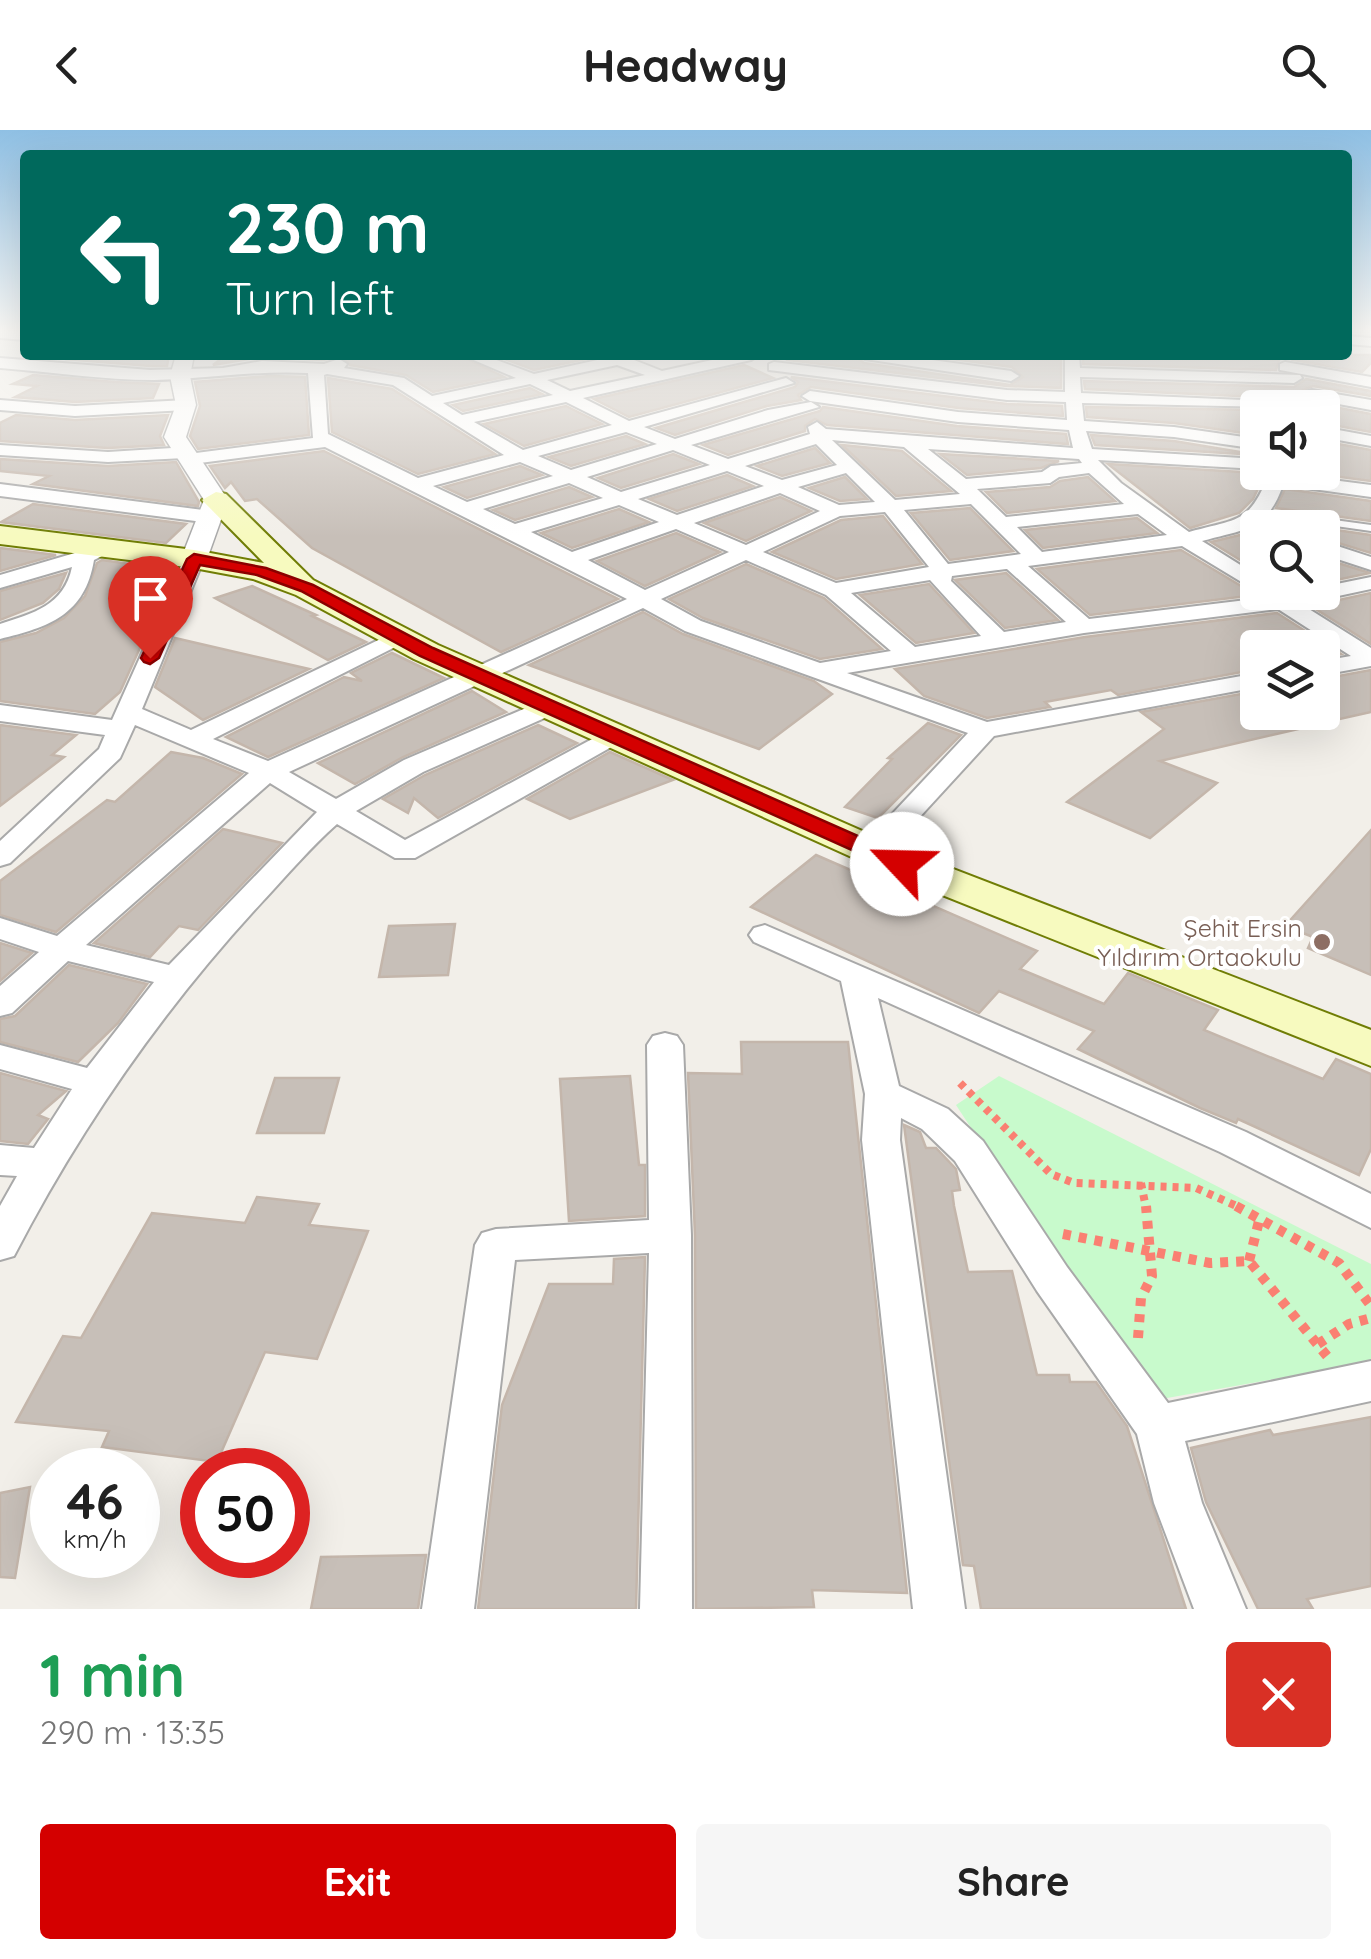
<!DOCTYPE html>
<meta charset="utf-8">
<style>
:root{--surface:#fff;--page:#f6f6f6;--text:#222;--muted:#767676;--accent:#d40000}
body{margin:0;font-family:Quicksand,sans-serif;background:var(--page);color:var(--text);height:100vh;display:flex;flex-direction:column;font-size:38px;white-space:nowrap}
*{box-sizing:border-box;margin:0}
p{font-size:32px;color:var(--muted)}
.icon{flex:none;width:55px;height:55px;fill:none;stroke:currentColor;stroke-width:2;stroke-linecap:round;stroke-linejoin:round}
.map{position:relative;height:1479px;overflow:hidden}
.drawer{display:flex;flex-direction:column;background:var(--surface);flex:1}
.drawer>*{flex:none}
.top-card{position:absolute;left:20px;top:20px;width:1332px;height:210px;border-radius:10px;box-shadow:0 10px 40px #0002;background:#00695c;color:#fff;overflow:hidden}
.tools{position:absolute;left:1240px;top:260px;display:grid;gap:20px}
.tools a{display:grid;place-items:center;width:100px;height:100px;border-radius:10px;background:var(--surface);box-shadow:0 10px 40px #0002;font-size:50px}
.speed{position:absolute;left:30px;top:1318px;display:flex;gap:20px;font-size:50px;font-weight:700;text-align:center}
.speed>*{display:grid;place-content:center;width:130px;height:130px;border-radius:50%;background:var(--surface);box-shadow:0 10px 40px #0002;line-height:1}
.speed small{font-size:25px;font-weight:400}
.speed .limit{border:15px solid #d22;background:#fff;color:#111}
.pin{position:absolute;display:grid;place-items:center;width:85px;height:85px;color:#fff;margin:-102px -42px;border-radius:50% 50% 50% 0;rotate:-45deg;box-shadow:0 0 10px #0007}
.pin .icon{rotate:45deg}
.me{position:absolute;width:110px;margin:-55px;rotate:294deg;stroke-linejoin:round;filter:drop-shadow(0 0 8px #0008)}
.turn{display:flex;align-items:center;gap:35px;height:210px;padding:0 40px;font-size:45px}
.turn .icon{width:130px;height:130px;stroke-width:2.5}
.turn b{display:block;font-size:70px;line-height:85px}
.round{display:grid;place-items:center;flex:none;width:105px;height:105px;border-radius:10px;background:var(--page)}
.summary{display:flex;align-items:center;justify-content:space-between;height:170px;padding:0 40px}
h1{font-size:60px;font-weight:800;line-height:75px;color:#1e9e55}
.action{display:flex;gap:20px;margin-top:auto;padding:20px 40px}
.action a{flex:1;height:115px;border-radius:10px;background:var(--accent);color:#fff;font-size:40px;font-weight:800;line-height:115px;text-align:center}
.action a+a{background:var(--page);color:var(--text)}
header{display:flex;justify-content:space-between;align-items:center;height:130px;padding:0 40px;background:var(--surface);font-size:45px;font-weight:800}
.map>svg:first-child{display:block}
</style>
<header><svg class="icon" aria-label="back" viewBox="0 0 24 24"><path d="M15 5l-7 7 7 7"/></svg>Headway<svg class="icon" aria-label="search" viewBox="0 0 24 24"><circle cx="10" cy="10" r="6"/><path d="M15 15l6 6"/></svg></header>
<div class="map">
<svg width="1371" height="1479" viewBox="0 0 1371 1479">
<rect width="100%" height="100%" fill="#f2efe9"/>
<polygon fill="#c8facc" points="999,946 1371,1134 1371,1232 1150,1271 956,975"/>
<g fill="#c7bfb8" stroke="#c4b6ab" stroke-width="2.5">
<polygon points="74,225 169,225 167,236 150,236 65,229"/>
<polygon points="226,225 459,225 504,247 433,262 406,245 350,235 341,226 323,230 261,227 213,235"/>
<polygon points="494,225 594,225 595,227 534,240"/>
<polygon points="787,225 854,225 864,233 1010,255 1023,247 1012,237 923,225 1061,225 1061,258 1007,256 787,230"/>
<polygon points="1083,225 1223,225 1279,230 1276,240 1083,234"/>
<polygon points="1297,225 1371,225 1371,233 1362,242 1293,230"/>
<polygon points="744,235 773,248 629,287 594,269"/>
<polygon points="33,245 115,252 159,254 153,268 75,272 15,267 37,256 13,254"/>
<polygon points="270,246 305,247 309,305 198,319 190,306 200,276 195,252"/>
<polygon points="791,247 1007,274 1062,276 1063,286 958,278 811,257 798,265 801,270 767,276 675,305 656,298 795,257 798,252"/>
<polygon points="328,248 392,259 495,324 418,344 332,302"/>
<polygon points="1306,249 1371,261 1371,266 1313,256 1303,260 1302,269 1085,259 1084,251 1294,257"/>
<polygon points="530,258 542,264 463,281 453,275"/>
<polygon points="1319,274 1371,284 1371,302 1322,293"/>
<polygon points="566,276 602,294 524,316 484,294"/>
<polygon points="823,277 957,296 1066,304 1068,314 827,295 815,289 805,296 805,301 728,325 703,315 820,281"/>
<polygon points="1086,277 1258,280 1258,305 1174,293 1087,287"/>
<polygon points="16,285 75,290 168,285 160,306 164,315 108,318 0,311 0,293"/>
<polygon points="1091,305 1174,311 1258,325 1095,315"/>
<polygon points="626,306 645,314 571,336 549,327"/>
<polygon points="1322,311 1371,320 1371,351 1303,342 1322,342"/>
<polygon points="842,315 902,321 951,361 896,366"/>
<polygon points="815,318 830,333 782,346 757,336"/>
<polygon points="324,321 618,469 501,522 312,418 257,369 245,371 231,352 225,358 210,336"/>
<polygon points="673,324 699,334 621,358 598,348"/>
<polygon points="940,324 1059,331 1041,338 967,345"/>
<polygon points="0,329 108,336 176,332 199,372 198,376 33,354 49,346 0,341"/>
<polygon points="1108,334 1258,343 1266,342 1253,369 1239,383 1190,398"/>
<polygon points="520,336 542,345 467,368 444,357"/>
<polygon points="727,345 753,356 677,381 649,369"/>
<polygon points="845,347 867,369 840,371 809,358"/>
<polygon points="1088,347 1115,371 1007,383 986,362 1050,357 1060,351"/>
<polygon points="569,357 592,367 515,390 493,380"/>
<polygon points="1285,359 1371,371 1371,391 1276,378"/>
<polygon points="780,367 811,381 746,411 704,393"/>
<polygon points="33,374 186,394 166,413 1,392"/>
<polygon points="970,378 1013,421 950,430 911,383"/>
<polygon points="619,379 649,392 572,418 541,403"/>
<polygon points="883,386 922,434 836,449 772,422 841,390"/>
<polygon points="1137,388 1157,403 1043,418 1025,400"/>
<polygon points="1267,390 1319,398 1258,398 1258,441 1211,412 1244,404"/>
<polygon points="1322,398 1371,405 1371,423 1322,408"/>
<polygon points="676,403 720,422 645,456 597,431"/>
<polygon points="0,418 56,425 0,441"/>
<polygon points="1181,420 1256,465 1090,485 1037,439"/>
<polygon points="1322,428 1370,443 1322,453"/>
<polygon points="102,430 164,439 130,498 147,502 120,562 95,584 0,571 0,512 36,503 64,488 85,466 97,433"/>
<polygon points="746,434 824,468 882,519 820,529 703,488 669,469"/>
<polygon points="66,443 59,459 43,473 0,490 0,461"/>
<polygon points="1006,443 1058,490 1005,498 955,450"/>
<polygon points="929,454 974,503 916,513 860,465"/>
<polygon points="252,456 316,485 312,486 366,512 328,530 215,468"/>
<polygon points="1371,463 1371,514 1311,476"/>
<polygon points="643,482 683,504 814,551 832,564 759,619 529,535"/>
<polygon points="1277,483 1341,524 1322,527 1322,518 1258,518 1258,539 1118,565 1111,560 1045,572 1050,577 987,588 924,566 895,539 1085,507"/>
<polygon points="175,508 309,539 203,590 155,557"/>
<polygon points="392,523 444,548 268,627 226,607 344,547 362,551 351,543"/>
<polygon points="1371,540 1371,582 1322,593 1322,549"/>
<polygon points="472,561 506,582 403,627 355,654 318,633"/>
<polygon points="1258,561 1258,582 1277,582 1298,599 1160,631 1217,653 1150,708 1067,672 1164,599 1141,582"/>
<polygon points="928,593 961,605 878,688 845,677 892,629 888,628"/>
<polygon points="0,595 76,605 52,625 64,627 0,676"/>
<polygon points="538,595 577,613 438,688 414,668 408,683 383,669 425,645"/>
<polygon points="171,622 203,628 242,644 56,802 0,785 0,751 107,670 115,672"/>
<polygon points="610,622 673,650 570,689 527,669"/>
<polygon points="223,699 282,713 198,800 179,796 150,827 94,813"/>
<polygon points="1371,700 1371,845 1308,818 1313,807 1285,796"/>
<polygon points="816,725 1037,821 1020,839 1104,874 1128,843 1218,880 1204,900 1323,949 1336,929 1371,944 1371,1019 1359,1045 1238,989 1236,993 1200,978 1078,919 1094,901 999,861 979,883 751,777"/>
<polygon points="455,794 448,845 379,847 389,796"/>
<polygon points="0,813 32,823 0,851"/>
<polygon points="69,835 147,854 118,893 78,932 0,912 0,889 15,886"/>
<polygon points="741,912 848,912 907,1463 812,1460 814,1477 696,1479 695,1105 688,943 742,944"/>
<polygon points="0,943 66,961 38,985 48,989 28,1014 0,1011"/>
<polygon points="630,946 639,1035 645,1035 645,1086 569,1091 560,949"/>
<polygon points="275,948 339,948 324,1003 257,1003"/>
<polygon points="904,995 920,1002 926,1018 936,1018 956,1039 960,1060 952,1061 954,1076 968,1142 1012,1141 1037,1245 1069,1245 1070,1252 1096,1252 1127,1296 1186,1479 981,1479 974,1436 963,1435"/>
<polygon points="257,1067 319,1074 309,1095 368,1101 317,1229 265,1222 217,1332 102,1317 109,1301 16,1292 63,1206 81,1208 152,1083 245,1093"/>
<polygon points="645,1127 636,1479 478,1479 502,1275 549,1154 613,1154 614,1129"/>
<polygon points="1371,1287 1371,1456 1307,1469 1313,1479 1258,1479 1206,1372 1191,1318 1270,1300 1273,1305"/>
<polygon points="30,1357 15,1448 0,1447 0,1363"/>
<polygon points="426,1425 418,1479 311,1479 321,1427"/>
</g>
<g fill="none" stroke-linecap="round" stroke-linejoin="round">
<defs>
<polygon id="service" points="1260,380 1371,395 1371,401 1257,385 1257,381"/>
<g id="minor">
<polygon points="0,200 25,202 25,210 0,208"/>
<polygon points="1348,206 1371,208 1371,216 1348,214"/>
<path d="M462,225H483L534,244L602,229L598,225H633L634,230L662,241L735,225H758L751,230L583,268L629,291L786,248L794,253L644,297L675,309L768,280L811,272L819,277L691,315L728,329L810,304L808,297L817,292L826,299L1073,318L1069,300L958,292L810,271L802,266L810,261L958,282L1067,290L1066,272L1007,270L769,240V234L774,232L1007,260L1065,262V225H1079L1080,238L1300,245L1302,248L1294,253L1080,247L1081,263L1315,273L1316,278L1082,273L1084,291L1174,297L1258,309V319L1174,307L1086,301L1092,319L1258,329V339L1098,330L1121,353L1189,402C1240,388 1249,394 1270,342L1371,355V367L1283,355C1267,401 1245,399 1202,411L1258,446V462L1182,416L1028,436L1089,489L1263,468L1266,462H1322V457L1371,447V459L1301,474L1371,518V536L1322,545V531L1351,526L1278,479L1084,503L847,543L987,592L1258,543V557L994,606L883,727H863L858,721L863,715L968,603L685,501L643,478L289,642L336,669L404,630L540,572H558L562,577L558,582L423,642L356,681L405,710L607,601H625L629,607L415,728H395L337,694C311,717 287,745 263,771C163,879 82,995 14,1126L0,1130V1076L17,1046L0,1045V1015L34,1018L72,959L0,939V915L87,938L154,852L68,831L12,883L0,886V856L39,822L0,809V788L57,806L249,643L135,595L120,628L10,733L0,736V711L99,619L105,605L0,591V575L112,590L184,429L194,423L204,429L142,579L191,600L393,503L401,501L413,508L213,609L268,631L627,469L325,317L192,334L184,328L108,332L0,325V315L108,322L188,317L196,323L313,308L308,243C257,240 206,249 154,250C103,250 51,242 0,238V228L150,240L223,238L262,231L324,234L339,229L347,234L344,238L404,248L432,266L516,248ZM617,235L645,245L570,261L547,250ZM327,244L393,255L504,325L418,348L328,304L324,245ZM530,254L553,265L462,285L443,273ZM566,272L612,295L523,320L474,292ZM626,302L657,314L571,340L538,326ZM832,310L904,317L960,364L895,370ZM816,314L837,335L782,350L745,336ZM928,319L1079,329L1082,333L1051,336L1042,342L966,349ZM673,320L710,335L621,362L587,347ZM520,332L553,346L467,372L433,356ZM727,341L764,356L677,385L638,369ZM846,343L875,372L839,375L798,357ZM1089,343L1124,374L1006,387L977,359L1050,353L1059,347ZM569,353L603,368L515,394L483,379ZM780,363L820,381L746,415L694,393ZM971,374L1021,424L948,434L904,380ZM619,375L659,392L572,422L531,402ZM885,382L929,437L836,453L763,422L840,386ZM1138,384L1167,405L1042,422L1017,397ZM676,399L729,422L645,460L588,430ZM746,430L826,465L891,521L820,533L701,491L661,469ZM1006,439H1007L1066,492L1004,502L951,451L952,446ZM930,450L981,506L915,517L851,463ZM270,653L317,682L169,835L86,815Z"/>
<polygon points="858,225 896,225 1011,241 1019,246 1011,251 865,229"/>
<polygon points="1285,232 1371,247 1371,257 1280,240 1280,234"/>
<polygon points="1312,260 1371,270 1371,280 1306,268 1306,262"/>
<polygon points="0,270 75,276 186,270 194,275 186,280 75,286 0,280"/>
<polygon points="1322,297 1371,306 1371,316 1322,307"/>
<polygon points="0,354 211,381 221,387 211,393 0,366"/>
<polygon points="1322,411 1371,427 1371,440 1322,424"/>
<path d="M102,415L112,421L94,430C85,485 49,497 0,509V494C33,483 64,476 72,437L0,458V445Z"/>
<polygon points="765,795 1246,1002 1371,1064 1371,1098 1220,1022 878,868 899,956 948,979 983,1011 1067,1137 1168,1273 1371,1231 1371,1271 1185,1311 1202,1373 1246,1479 1194,1479 1154,1373 1137,1304 1037,1161 955,1031 922,999 901,988 900,1010 965,1479 913,1479 862,1010 865,964 841,851 754,812 749,805 754,798"/>
<polygon points="665,903 677,906 683,915 691,1105 692,1479 640,1479 649,1123 515,1130 474,1479 422,1479 475,1115 482,1103 496,1099 649,1090 647,915 653,906"/>
</g>
<polygon id="tertiary" points="176,225 194,225 190,246 196,275 186,307 228,370 207,429 194,437 181,429 204,370 164,307 176,275 170,246"/>
<polygon id="secondary" points="216,362 226,364 313,450 438,515 917,725 1371,900 1371,936 887,743 414,529 296,465 253,449 194,438 0,414 0,396 194,420 264,433 202,370"/>
</defs>
<use href="#service" stroke="#a9a9a9" stroke-width="4"/>
<use href="#minor" stroke="#a9a9a9" stroke-width="4"/>
<use href="#tertiary" stroke="#a9a9a9" stroke-width="3"/>
<use href="#secondary" stroke="#707d05" stroke-width="4"/>
<g stroke="#fa8072" stroke-width="8" stroke-dasharray="6 6" stroke-linecap="butt">
<polyline points="960,953 1051,1044 1074,1053 1196,1058 1241,1078"/>
<polyline points="1141,1053 1146,1078"/>
</g>
<g stroke="#fa8072" stroke-width="10" stroke-dasharray="8 8" stroke-linecap="butt">
<polyline points="1236,1076 1339,1133 1371,1176"/>
<polyline points="1063,1104 1210,1133 1249,1131 1327,1226"/>
<polyline points="1249,1131 1260,1087"/>
<polyline points="1138,1208 1141,1168 1152,1146 1146,1076"/>
<polyline points="1318,1214 1349,1194 1371,1188"/>
</g>
<use href="#service" fill="#fff" fill-rule="evenodd"/>
<use href="#minor" fill="#fff" fill-rule="evenodd"/>
<use href="#tertiary" fill="#fff" fill-rule="evenodd"/>
<use href="#secondary" fill="#f7fabf" fill-rule="evenodd"/>
</g>
<linearGradient id="sky" x2="0" y2="1"><stop stop-color="#8fc0e4"/><stop offset="0.49" stop-color="#f9f8f5"/><stop offset="1" stop-color="#f9f8f5" stop-opacity="0"/></linearGradient>
<rect width="1371" height="407" fill="url(#sky)"/>
<polygon fill="#d40000" stroke="#8a0000" stroke-width="2.5" points="194,424 266,438 313,455 433,518 910,729 913,734 910,739 894,739 420,526 301,461 257,445 200,435 159,528 150,534 144,532 141,528 187,429"/>
<circle fill="#8d6e63" stroke="#fff" stroke-width="4" cx="1322" cy="812" r="10"/>
<g text-anchor="middle" stroke-width="8" stroke-linejoin="round" paint-order="stroke">
<g font-size="25" fill="#785e54" stroke="#fff" text-anchor="end">
<text x="1302" y="807">Şehit Ersin<tspan x="1302" dy="29">Yıldırım Ortaokulu</tspan></text>
</g>
</g>
</svg>
<div class="tools">
<a><svg class="icon" aria-label="sound" viewBox="0 0 24 24"><path d="M4 9h4l5-4v14l-5-4H4zM17 9q2 3 0 6"/></svg></a>
<a><svg class="icon" aria-label="search" viewBox="0 0 24 24"><circle cx="10" cy="10" r="6"/><path d="M15 15l6 6"/></svg></a>
<a><svg class="icon" aria-label="layers" viewBox="0 0 24 24"><path d="M12 4l9 5-9 5-9-5zM3 14l9 5 9-5"/></svg></a>
</div>
<div class="speed"><div>46<small>km/h</small></div><div class="limit">50</div></div>
<div class="pin" style="left:150px;top:528px;background:#d93025"><svg class="icon" aria-label="arrive" viewBox="0 0 24 24"><path d="M6 21V4h12l-3 4 3 4H6"/></svg></div>
<svg class="me" style="left:902px;top:734px" viewBox="-20 -20 40 40"><circle r="19" fill="#fff"/><path d="M0-13L10 11 0 6-10 11z" fill="#d40000"/></svg>
<div class="top-card">
<div class="turn"><svg class="icon" aria-label="left" viewBox="0 0 24 24"><path d="M17 20v-9H6M10 6l-5 5 5 5"/></svg><div><b>230 m</b>Turn left</div></div>
</div>
</div>
<section class="drawer">
<div class="summary"><div><h1>1 min</h1><p>290 m · 13:35</p></div><a class="round" style="background:#d93025;color:#fff"><svg class="icon" aria-label="close" viewBox="0 0 24 24"><path d="M6 6l12 12M18 6L6 18"/></svg></a></div>
<div class="action"><a>Exit</a><a>Share</a></div>
</section>
